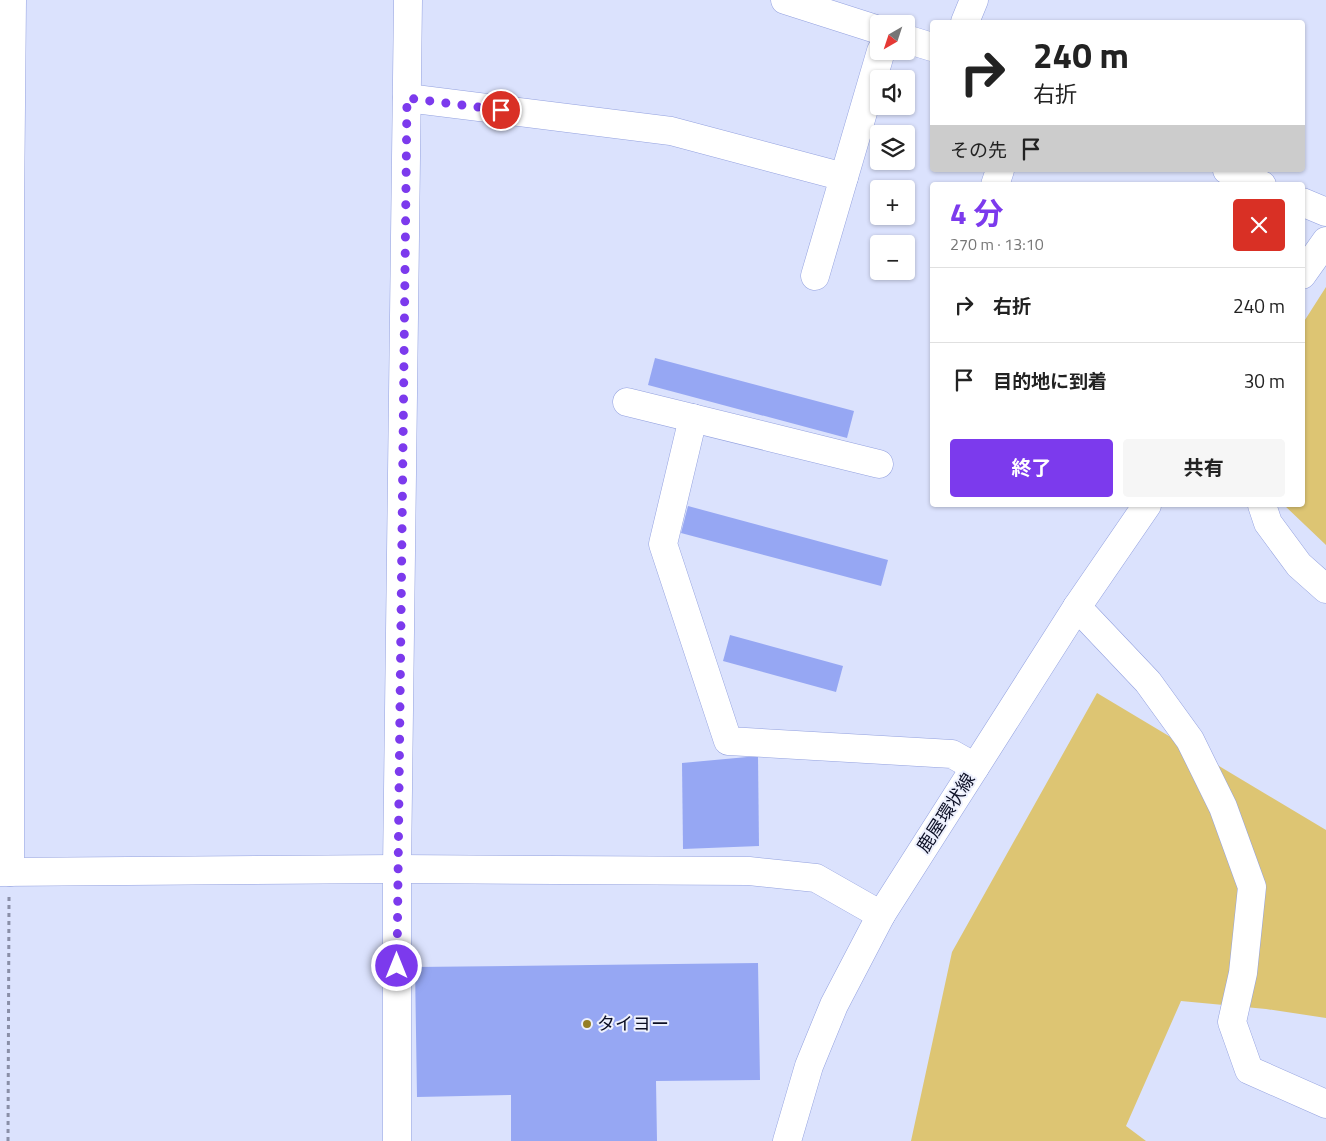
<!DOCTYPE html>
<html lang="ja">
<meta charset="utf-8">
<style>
:root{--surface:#fff;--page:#f6f6f6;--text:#222;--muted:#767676;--line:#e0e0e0;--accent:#7c3aed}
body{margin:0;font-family:"Titillium Web","Noto Sans JP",sans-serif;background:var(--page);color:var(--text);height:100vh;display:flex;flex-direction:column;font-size:19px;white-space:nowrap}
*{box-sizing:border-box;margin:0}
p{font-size:16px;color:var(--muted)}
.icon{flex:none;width:28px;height:28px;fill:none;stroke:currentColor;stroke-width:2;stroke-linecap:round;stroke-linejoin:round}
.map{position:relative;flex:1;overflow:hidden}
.sheet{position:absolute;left:930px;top:182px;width:375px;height:325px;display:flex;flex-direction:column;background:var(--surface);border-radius:5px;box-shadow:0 1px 4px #0004}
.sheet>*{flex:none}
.top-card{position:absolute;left:930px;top:20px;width:375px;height:152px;border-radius:5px;box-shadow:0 1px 4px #0004;background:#fff;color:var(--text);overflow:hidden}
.needle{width:32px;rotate:219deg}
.buttons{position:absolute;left:870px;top:15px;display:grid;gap:10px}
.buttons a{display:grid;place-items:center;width:45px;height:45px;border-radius:5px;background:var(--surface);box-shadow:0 1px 4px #0004;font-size:25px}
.pin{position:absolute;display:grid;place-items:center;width:42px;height:42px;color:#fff;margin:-21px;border:2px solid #fff;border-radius:50%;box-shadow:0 1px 5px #0007}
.me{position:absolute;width:55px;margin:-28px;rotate:0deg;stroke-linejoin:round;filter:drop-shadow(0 0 4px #0008)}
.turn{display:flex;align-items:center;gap:18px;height:105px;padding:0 20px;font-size:22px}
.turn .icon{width:65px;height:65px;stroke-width:2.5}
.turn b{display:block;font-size:35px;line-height:42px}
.then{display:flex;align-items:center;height:48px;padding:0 20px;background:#0003;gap:10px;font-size:19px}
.round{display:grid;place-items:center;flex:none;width:52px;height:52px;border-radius:5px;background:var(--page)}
.overview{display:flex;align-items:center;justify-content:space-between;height:85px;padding:0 20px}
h1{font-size:30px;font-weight:700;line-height:38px;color:var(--accent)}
.primary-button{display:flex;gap:10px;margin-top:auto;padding:10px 20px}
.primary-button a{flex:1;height:58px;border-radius:5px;background:var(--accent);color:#fff;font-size:20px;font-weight:700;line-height:58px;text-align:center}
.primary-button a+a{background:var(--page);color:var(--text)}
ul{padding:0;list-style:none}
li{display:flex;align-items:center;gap:15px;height:75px;padding:0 20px;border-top:1px solid var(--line)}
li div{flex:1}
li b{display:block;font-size:19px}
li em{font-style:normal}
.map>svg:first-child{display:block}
</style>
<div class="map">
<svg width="1326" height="1141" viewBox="0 0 1326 1141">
<rect width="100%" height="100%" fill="#dbe2fd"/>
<g fill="#ddc573">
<polygon points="1326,287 1326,545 1284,505 1302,505 1303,323"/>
<polygon points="1097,693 1326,830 1326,1018 1266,1009 1181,1001 1126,1126 1146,1141 911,1141 952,952"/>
</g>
<g fill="#96a7f3">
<polygon points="655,358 854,411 847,438 648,385"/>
<polygon points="688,506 888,560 881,586 681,533"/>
<polygon points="730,635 843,666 836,692 723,661"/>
<polygon points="758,756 759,846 683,849 682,763"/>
<polygon points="758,963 760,1080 656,1081 657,1141 511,1141 511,1095 417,1097 415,967"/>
</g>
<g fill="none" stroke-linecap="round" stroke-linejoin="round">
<defs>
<g id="minor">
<polyline points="785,0 879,30"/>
<polyline points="965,22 974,0"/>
<polyline points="906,39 932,47"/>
<polyline points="407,98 671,131 844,177"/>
<polyline points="1227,170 1262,185"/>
<polyline points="995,185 1000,170"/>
<polyline points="1302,202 1326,212"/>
<polyline points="815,276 881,51"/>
<polyline points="627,402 879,464"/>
<polyline points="693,418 663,544 728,741 952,754 975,767"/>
<polyline points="1262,505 1268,523 1299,565 1326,589"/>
<polyline points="1077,607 1148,682 1190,740 1223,807 1252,887 1243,973 1232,1022 1249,1070 1326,1104"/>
<polyline points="0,872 397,869 749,871 816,878 881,915"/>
<polyline points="10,872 10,211 12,0"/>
<polyline points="397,1141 397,869 408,0"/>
</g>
<g id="major">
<polyline points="1302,275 1326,241"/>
<polyline points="787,1141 809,1066 834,1005 881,915 1077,607 1147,505"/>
</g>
</defs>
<use href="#minor" stroke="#93a1df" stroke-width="29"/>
<use href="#major" stroke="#93a1df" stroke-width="29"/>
<polyline stroke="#8a8fa8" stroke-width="3" stroke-dasharray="4 4" stroke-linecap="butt" points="8,1141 9,897"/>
<use href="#minor" stroke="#fff" stroke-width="28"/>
<use href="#major" stroke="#fff" stroke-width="28"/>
</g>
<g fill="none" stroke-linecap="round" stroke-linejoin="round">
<polyline stroke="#7c3aed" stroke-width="9" stroke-dasharray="0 16.2" points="397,966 407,98 501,110"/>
</g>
<circle fill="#957e25" stroke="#edf0fd" stroke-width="2" cx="587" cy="1024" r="5"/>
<g text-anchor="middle" stroke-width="4" stroke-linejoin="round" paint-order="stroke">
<g font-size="18" fill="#0b0e24" stroke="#edf0fd">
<text transform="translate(946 813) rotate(-57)" y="6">鹿屋環状線</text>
</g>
<g font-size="18" fill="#0b0e24" stroke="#edf0fd" text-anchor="start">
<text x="597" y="1030">タイヨー</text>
</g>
</g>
</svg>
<div class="buttons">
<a><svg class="needle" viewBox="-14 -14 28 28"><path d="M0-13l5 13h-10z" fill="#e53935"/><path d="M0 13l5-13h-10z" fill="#767676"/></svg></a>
<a><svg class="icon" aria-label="sound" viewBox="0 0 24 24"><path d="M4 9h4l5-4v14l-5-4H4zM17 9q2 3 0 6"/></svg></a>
<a><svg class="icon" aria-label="layers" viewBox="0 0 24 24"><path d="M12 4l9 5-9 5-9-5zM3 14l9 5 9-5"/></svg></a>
<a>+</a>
<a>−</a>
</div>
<div class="pin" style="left:501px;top:110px;background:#d93025"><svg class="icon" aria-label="arrive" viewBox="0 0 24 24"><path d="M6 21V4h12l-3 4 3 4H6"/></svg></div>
<svg class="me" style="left:397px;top:966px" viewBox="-20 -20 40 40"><circle r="17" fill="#7c3aed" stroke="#fff" stroke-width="3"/><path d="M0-11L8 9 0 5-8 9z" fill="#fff"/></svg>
<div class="top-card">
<div class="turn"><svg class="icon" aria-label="right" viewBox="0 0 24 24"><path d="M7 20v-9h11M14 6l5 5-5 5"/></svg><div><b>240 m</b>右折</div></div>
<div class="then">その先<svg class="icon" aria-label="arrive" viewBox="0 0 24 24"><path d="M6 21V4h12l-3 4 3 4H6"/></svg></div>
</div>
<section class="sheet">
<div class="overview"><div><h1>4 分</h1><p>270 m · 13:10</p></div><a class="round" style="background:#d93025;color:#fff"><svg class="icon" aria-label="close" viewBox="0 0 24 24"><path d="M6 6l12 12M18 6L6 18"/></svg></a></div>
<ul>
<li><svg class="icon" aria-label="right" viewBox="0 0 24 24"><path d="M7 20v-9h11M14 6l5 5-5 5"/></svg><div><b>右折</b></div><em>240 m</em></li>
<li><svg class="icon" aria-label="arrive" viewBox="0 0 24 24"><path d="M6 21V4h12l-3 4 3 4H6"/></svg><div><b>目的地に到着</b></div><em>30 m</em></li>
</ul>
<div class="primary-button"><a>終了</a><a>共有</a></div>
</section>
</div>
